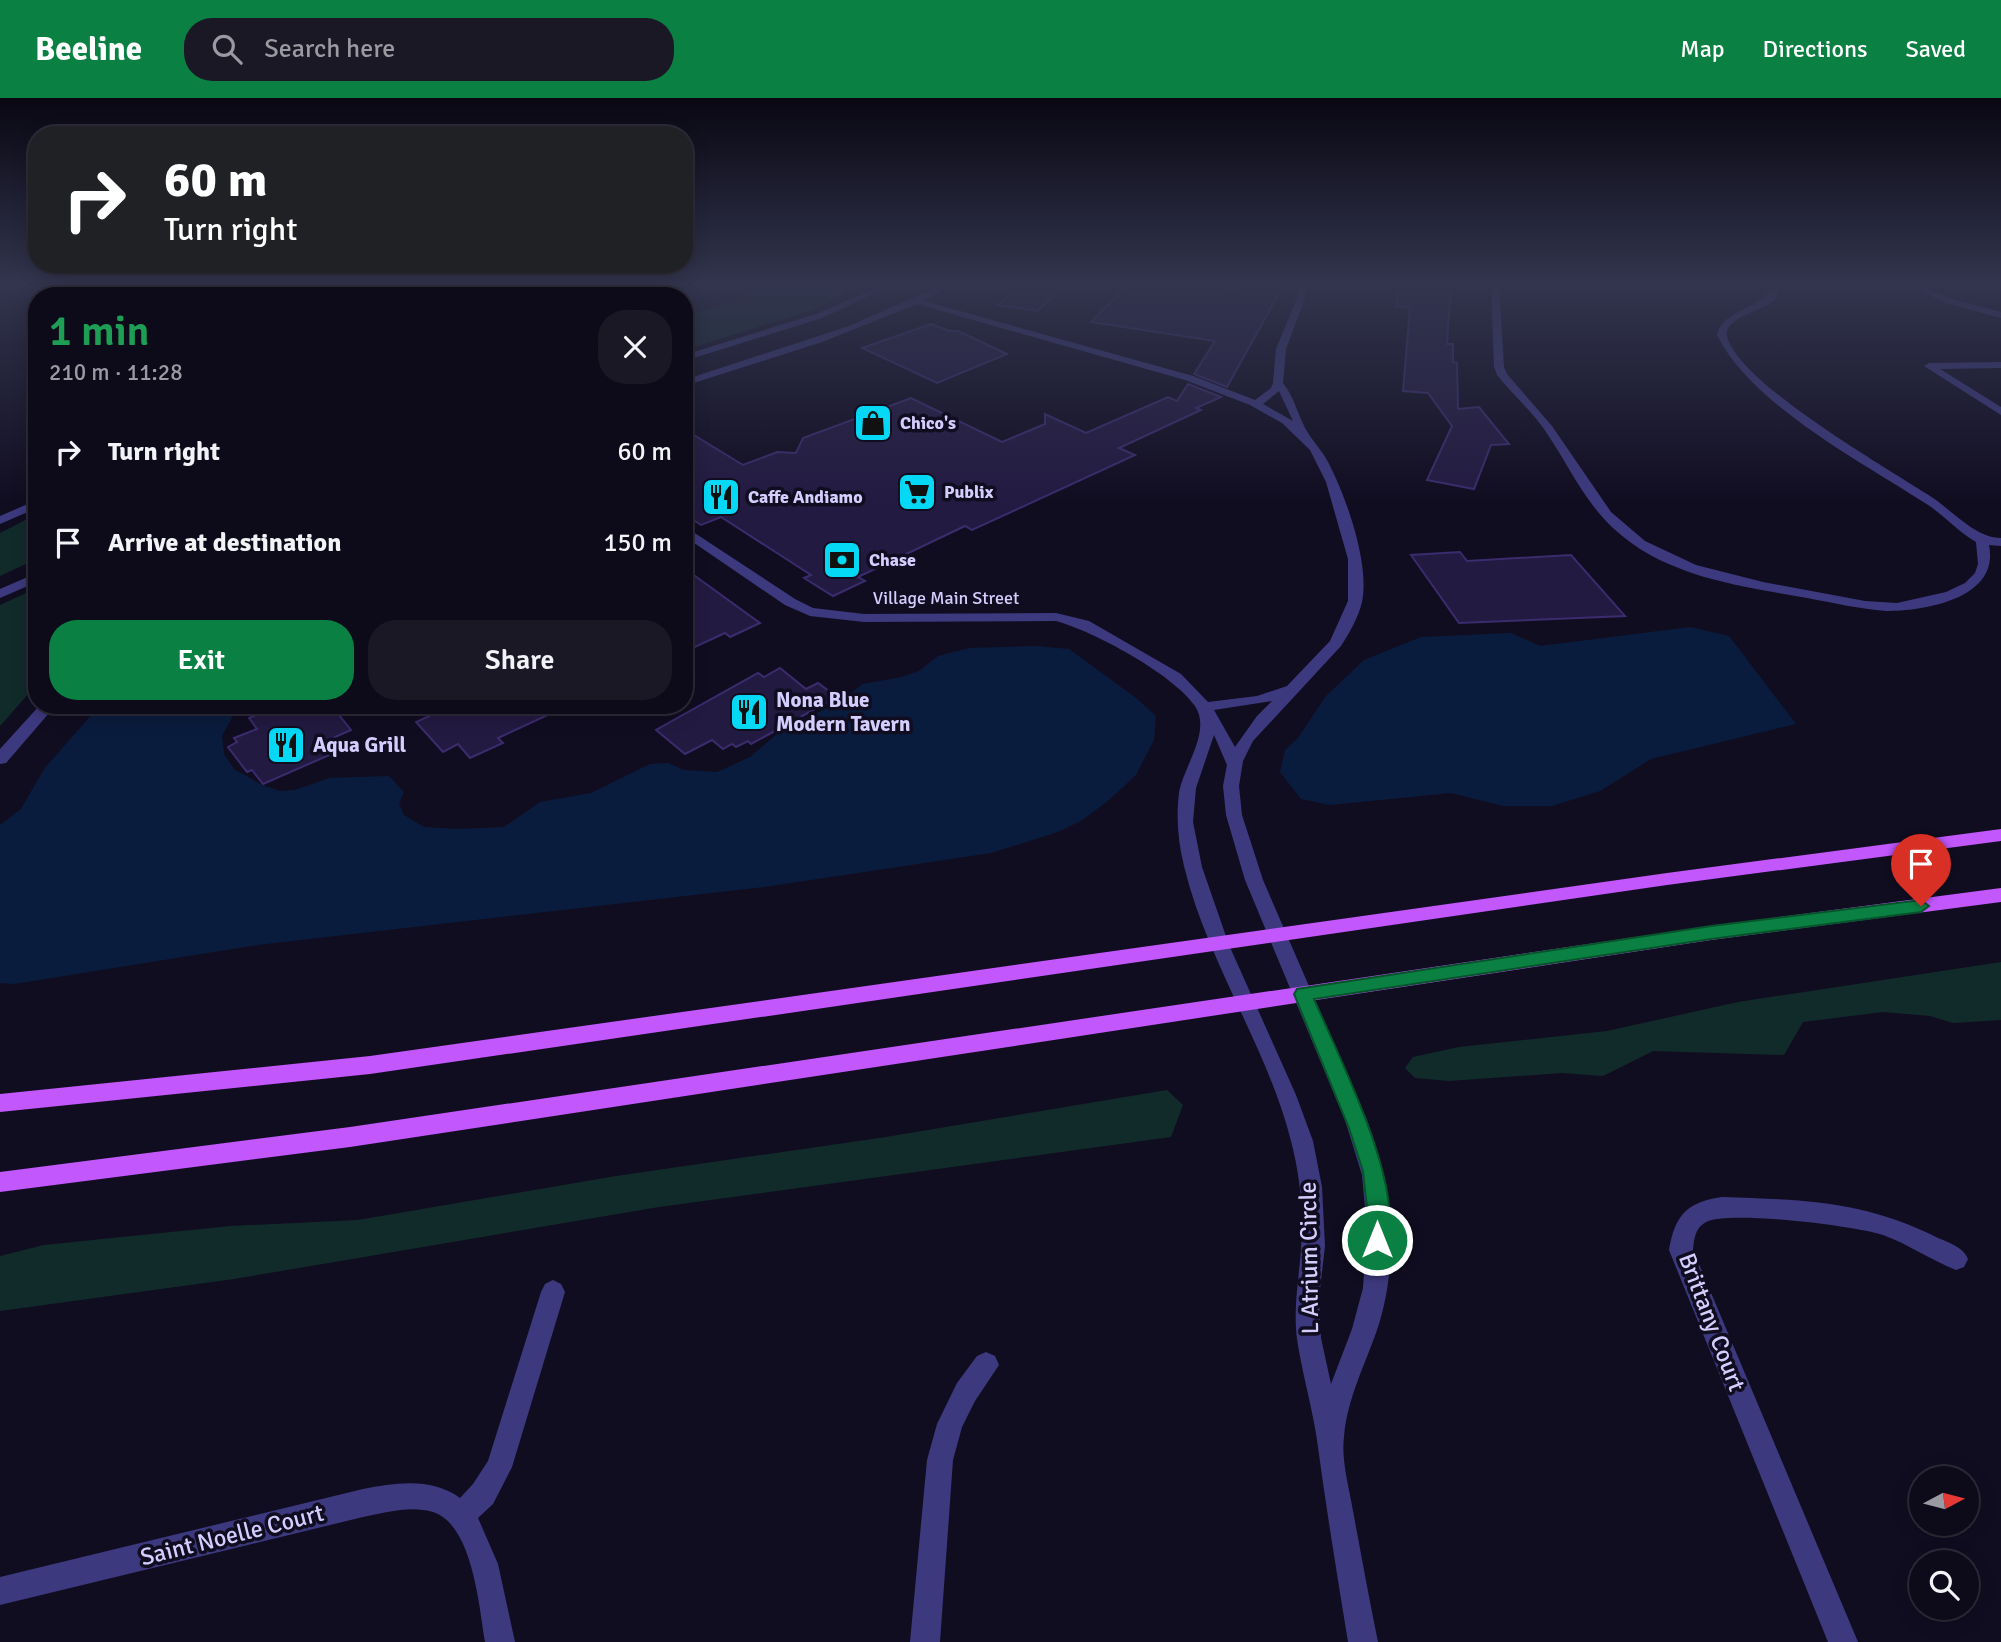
<!DOCTYPE html>
<meta charset="utf-8">
<style>
:root{--surface:#0d0a19;--page:#1b1826;--text:#f1f3f6;--muted:#9a9aa2;--line:#2d2b38;--accent:#0b8043}
body{margin:0;font-family:Signika,sans-serif;background:var(--page);color:var(--text);height:100vh;display:flex;flex-direction:column;font-size:26px;white-space:nowrap}
*{box-sizing:border-box;margin:0}
p{font-size:23px;color:var(--muted)}
.icon{flex:none;width:38px;height:38px;fill:none;stroke:currentColor;stroke-width:2;stroke-linecap:round;stroke-linejoin:round}
.map{position:relative;flex:1;overflow:hidden}
.drawer{position:absolute;left:28px;top:189px;width:665px;height:427px;display:flex;flex-direction:column;background:var(--surface);border-radius:28px;box-shadow:0 4px 18px #0003,0 0 0 2px var(--line)}
.drawer>*{flex:none}
.top-card{position:absolute;left:28px;top:28px;width:665px;height:147px;border-radius:28px;box-shadow:0 4px 18px #0003,0 0 0 2px var(--line);background:#202124;color:#fff;overflow:hidden}
.needle{width:46px;rotate:83deg}
.controls{position:absolute;left:1909px;top:1368px;display:grid;gap:14px}
.controls a{display:grid;place-items:center;width:70px;height:70px;border-radius:50%;background:var(--surface);box-shadow:0 4px 18px #0003,0 0 0 2px var(--line);font-size:35px}
.pin{position:absolute;display:grid;place-items:center;width:60px;height:60px;color:#fff;margin:-72px -30px;border-radius:50% 50% 50% 0;rotate:-45deg;box-shadow:0 0 7px #0007}
.pin .icon{rotate:45deg}
.me{position:absolute;width:77px;margin:-38px;rotate:0deg;stroke-linejoin:round;filter:drop-shadow(0 0 5px #0008)}
.turn{display:flex;align-items:center;gap:24px;height:147px;padding:0 21px;font-size:32px}
.turn .icon{width:91px;height:91px;stroke-width:2.5}
.turn b{display:block;font-size:49px;line-height:60px}
.round{display:grid;place-items:center;flex:none;width:74px;height:74px;border-radius:28px;background:var(--page)}
.headline{display:flex;align-items:center;justify-content:space-between;height:119px;padding:0 21px}
h1{font-size:42px;font-weight:600;line-height:52px;color:#1e9e55}
.primary-button{display:flex;gap:14px;margin-top:auto;padding:14px 21px}
.primary-button a{flex:1;height:80px;border-radius:28px;background:var(--accent);color:#fff;font-size:28px;font-weight:600;line-height:80px;text-align:center}
.primary-button a+a{background:var(--page);color:var(--text)}
ul{padding:0;list-style:none}
li{display:flex;align-items:center;gap:21px;height:91px;padding:0 21px}
li div{flex:1}
li b{display:block;font-size:26px}
li em{font-style:normal}
header{display:flex;align-items:center;gap:42px;box-sizing:border-box;height:98px;padding:0 35px;background:var(--accent);color:#fff}
header strong{font-size:33px}
nav{display:flex;gap:38px;margin-inline-start:auto;font-size:24px}
.search{width:490px;height:63px;background:var(--page);display:flex;align-items:center;gap:18px;box-sizing:border-box;padding:0 24px;border-radius:28px;color:var(--muted);font-size:26px}
.map>svg:first-child{display:block}
</style>
<header>
<strong>Beeline</strong>
<div class="search"><svg class="icon" aria-label="search" viewBox="0 0 24 24"><circle cx="10" cy="10" r="6"/><path d="M15 15l6 6"/></svg>Search here</div>
<nav><a>Map</a><a>Directions</a><a>Saved</a></nav>
</header>
<div class="map">
<svg width="2001" height="1544" viewBox="0 0 2001 1544">
<rect width="100%" height="100%" fill="#110d21"/>
<g fill="#112b2a">
<polygon points="767,187 840,187 847,194 819,210 684,252 684,218 734,203"/>
<polygon points="37,416 37,461 0,478 0,435"/>
<polygon points="37,490 37,586 0,628 0,507"/>
<polygon points="2001,864 2001,922 1953,925 1930,918 1883,914 1803,924 1784,957 1653,953 1603,978 1562,975 1449,983 1415,980 1405,970 1413,959 1459,949 1607,933 1738,904"/>
<polygon points="1167,992 1183,1007 1171,1039 659,1109 234,1181 0,1213 0,1158 44,1147 230,1128 358,1122 616,1078 886,1039"/>
</g>
<g fill="#0a1c3d">
<polygon points="1690,529 1729,538 1796,626 1651,661 1600,693 1552,708 1503,708 1451,695 1330,707 1301,701 1280,674 1285,652 1298,640 1326,598 1364,562 1421,539 1511,535 1540,548"/>
<polygon points="1036,548 1069,551 1136,600 1156,618 1154,642 1136,677 1109,702 1081,723 1058,734 991,755 764,789 257,847 14,886 0,885 0,727 21,711 44,671 100,607 239,607 222,638 224,656 234,671 262,687 280,693 295,692 329,680 389,678 404,694 399,705 404,717 424,729 457,731 504,729 540,704 591,695 650,666 668,665 684,672 717,674 750,659 778,635 842,602 863,586 902,579 919,573 938,558 970,550"/>
</g>
<g fill="#231a41" stroke="#3a2c6d" stroke-width="2">
<polygon points="1021,187 1067,187 1037,213 998,207"/>
<polygon points="1127,187 1197,187 1278,197 1227,289 1194,276 1215,243 1091,224"/>
<polygon points="1399,187 1451,187 1447,246 1453,246 1453,264 1457,265 1458,311 1479,309 1509,346 1491,347 1474,391 1427,382 1452,328 1428,295 1403,293 1410,210 1396,208"/>
<polygon points="931,226 949,233 958,233 1007,256 937,285 862,250"/>
<polygon points="1188,286 1221,299 1196,310 1201,312 1119,350 1135,357 972,432 965,428 858,479 865,483 833,498 804,480 811,477 721,419 701,427 684,416 684,400 689,398 684,395 684,331 743,367 777,354 796,355 803,340 911,300 1002,344 1045,326 1045,316 1086,335 1168,299 1177,303"/>
<polygon points="1460,454 1467,463 1571,457 1625,518 1459,525 1411,457"/>
<polygon points="684,470 760,525 730,539 725,535 684,554"/>
<polygon points="780,570 806,591 818,585 837,599 751,646 748,643 736,649 732,646 723,651 712,642 685,656 656,632 758,575 764,579"/>
<polygon points="280,607 331,607 351,632 335,639 343,651 263,686 252,672 247,674 228,649 237,644 234,640 257,631 249,620"/>
<polygon points="453,607 569,607 498,640 503,645 470,660 458,646 443,654 416,624"/>
</g>
<g fill="none" stroke-linecap="round" stroke-linejoin="round">
<g fill="#3d397f" fill-rule="evenodd">
<polygon points="882,187 893,187 822,220 684,263 684,257 816,216"/>
<path d="M942,187H952L924,203L1193,278L1255,302L1271,290L1273,285L1276,251L1297,200V187H1305V200L1286,251L1283,285C1296,301 1298,321 1310,338C1316,347 1323,354 1328,364C1346,398 1370,466 1362,504C1358,520 1350,534 1341,548L1253,643L1243,663L1239,688L1242,717L1263,782L1367,1022C1392,1088 1400,1164 1377,1232C1365,1267 1347,1301 1344,1339C1341,1362 1349,1389 1353,1413C1361,1456 1369,1500 1378,1544H1348C1337,1477 1326,1409 1317,1342C1312,1308 1302,1275 1297,1241C1293,1210 1299,1181 1301,1151C1304,1116 1300,1077 1291,1043C1267,948 1207,864 1184,768C1178,743 1176,720 1179,695C1183,669 1212,634 1195,608C1173,576 1093,533 1056,523L864,524L810,518L785,507L684,438V428L795,501L813,510L864,516L1056,515L1089,523L1181,576L1208,604L1257,598L1287,588L1330,543L1348,503V461L1326,384L1310,352L1282,325L1250,307L1185,282L917,206L822,244L684,288V282L849,228ZM1279,293L1293,323L1263,306ZM1272,603L1257,618L1235,649L1214,612ZM1214,637L1227,667L1223,688L1226,717L1245,782L1345,1022L1362,1077L1367,1133L1363,1190L1352,1231L1331,1286L1321,1240L1319,1200L1325,1148L1322,1089L1313,1043L1296,997L1229,847L1202,769L1193,724L1196,690Z"/>
<path d="M1491,187H1499L1504,269L1507,276L1552,328L1611,414L1645,443L1696,467L1763,484L1865,503L1897,505L1946,494L1965,485L1975,475L1978,466L1976,444C1957,433 1943,416 1925,405C1860,363 1751,306 1717,237C1723,210 1761,213 1773,187H1781C1780,191 1778,198 1775,201C1767,212 1723,219 1727,238C1738,285 1887,370 1930,398C1952,412 1975,440 2001,440V448L1989,447C2000,500 1926,513 1886,513C1860,511 1834,505 1807,500C1740,488 1665,479 1613,430C1584,403 1568,366 1546,334C1532,313 1513,297 1497,277L1494,269Z"/>
<polygon points="1908,187 1919,187 1952,201 2001,214 2001,220 1946,205"/>
<polygon points="2001,264 2001,270 1940,271 2001,309 2001,317 1924,268 1929,265"/>
<polygon points="37,402 37,410 0,426 0,418"/>
<polygon points="37,475 37,484 0,500 0,491"/>
<polygon points="40,607 56,607 6,665 0,666 0,651"/>
<path d="M1722,1099C1803,1102 1863,1102 1938,1140C1950,1145 1963,1149 1968,1161L1964,1169L1956,1172C1931,1162 1908,1146 1883,1137C1855,1128 1729,1112 1706,1124C1695,1130 1694,1141 1693,1152L1858,1544H1828L1669,1152C1675,1117 1687,1104 1722,1099Z"/>
<path d="M553,1182L561,1186L565,1194L512,1369L493,1406L478,1420L498,1466L515,1544H485C479,1509 473,1427 433,1414C411,1407 384,1415 363,1419L0,1507V1479L363,1391C396,1385 431,1379 460,1400L473,1386L488,1363L541,1194L545,1186Z"/>
<polygon points="986,1254 995,1258 999,1267 975,1303 962,1329 953,1362 940,1544 910,1544 927,1362 937,1326 957,1285 977,1258"/>
</g>
<g fill="#c157fc" fill-rule="evenodd">
<polygon points="2001,731 2001,743 1667,787 370,976 0,1014 0,996 370,958 1667,775"/>
<polygon points="2001,790 2001,804 1711,842 350,1049 0,1094 0,1074 350,1029 1711,828"/>
</g>
</g>
<linearGradient id="sky" x2="0" y2="1"><stop stop-color="#090712"/><stop offset="0.46" stop-color="#32354e"/><stop offset="1" stop-color="#32354e" stop-opacity="0"/></linearGradient>
<rect width="2001" height="403" fill="url(#sky)"/>
<path fill="#0b8043" stroke="#07532c" stroke-width="2" d="M1921,802L1929,808L1921,814L1711,841L1314,901C1337,955 1409,1095 1385,1149L1377,1152L1370,1149L1367,1142L1368,1119L1363,1073L1349,1030L1294,896L1297,891L1711,828Z"/>
<defs>
<symbol id="shop-square" viewBox="-11 -11 22 22"><rect x="-9" y="-9" width="18" height="18" rx="4" fill="#04d8f4" stroke="#110d21"/><path d="M-5-2.5h2.3a2.7 3.5 0 0 1 5.4 0H5L5.5 6h-11ZM-1.5-2.5h3a1.5 2.3 0 0 0-3 0Z" fill="#111"/></symbol>
<symbol id="supermarket-square" viewBox="-11 -11 22 22"><rect x="-9" y="-9" width="18" height="18" rx="4" fill="#04d8f4" stroke="#110d21"/><path d="M-6-5.5h2.5l.6 2H6L4.5 2H-2.5L-4.4-4H-6ZM-1.5 3.2a1.3 1.3 0 1 0 .1 0ZM3 3.2a1.3 1.3 0 1 0 .1 0Z" fill="#111"/></symbol>
<symbol id="restaurant-square" viewBox="-11 -11 22 22"><rect x="-9" y="-9" width="18" height="18" rx="4" fill="#04d8f4" stroke="#110d21"/><path d="M-5-6h1v4h1v-4h1v4h1v-4h1v5L-1.5 .5V6h-2V.5L-5-1ZM5-6V6H3V1.5H1.5Q1.5-4 5-6Z" fill="#111"/></symbol>
<symbol id="bank-square" viewBox="-11 -11 22 22"><rect x="-9" y="-9" width="18" height="18" rx="4" fill="#04d8f4" stroke="#110d21"/><path d="M-6-4H6V4H-6ZM0-2.3a2.3 2.3 0 1 0 0 4.6a2.3 2.3 0 1 0 0-4.6Z" fill="#111"/></symbol>
</defs>
<g fill-rule="evenodd">
<use href="#shop-square" x="851" y="303" width="44" height="44"/>
<use href="#supermarket-square" x="895" y="372" width="44" height="44"/>
<use href="#restaurant-square" x="699" y="377" width="44" height="44"/>
<use href="#bank-square" x="820" y="440" width="44" height="44"/>
<use href="#restaurant-square" x="727" y="592" width="44" height="44"/>
<use href="#restaurant-square" x="264" y="625" width="44" height="44"/>
</g>
<g text-anchor="middle" stroke-width="7" stroke-linejoin="round" paint-order="stroke">
<g font-size="18" font-weight="bold" fill="#d4cefe" stroke="#110d21" text-anchor="start">
<text x="900" y="331">Chico's</text>
<text x="944" y="400">Publix</text>
<text x="748" y="405">Caffe Andiamo</text>
<text x="869" y="468">Chase</text>
</g>
<g font-size="18" fill="#d4cefe" stroke="#110d21">
<text x="946" y="506">Village Main Street</text>
</g>
<g font-size="21" font-weight="bold" fill="#d4cefe" stroke="#110d21" text-anchor="start">
<text x="776" y="609">Nona Blue<tspan x="776" dy="24">Modern Tavern</tspan></text>
<text x="313" y="654">Aqua Grill</text>
</g>
<g font-size="24" fill="#d4cefe" stroke="#110d21">
<text transform="translate(1309 1160) rotate(-91)" y="8">L Atrium Circle</text>
<text transform="translate(1712 1224) rotate(69)" y="8">Brittany Court</text>
<text transform="translate(232 1437) rotate(-14)" y="8">Saint Noelle Court</text>
</g>
</g>
</svg>
<div class="controls">
<a><svg class="needle" viewBox="-14 -14 28 28"><path d="M0-13l5 13h-10z" fill="#e53935"/><path d="M0 13l5-13h-10z" fill="#9a9aa2"/></svg></a>
<a><svg class="icon" aria-label="search" viewBox="0 0 24 24"><circle cx="10" cy="10" r="6"/><path d="M15 15l6 6"/></svg></a>
</div>
<div class="pin" style="left:1921px;top:808px;background:#d93025"><svg class="icon" aria-label="arrive" viewBox="0 0 24 24"><path d="M6 21V4h12l-3 4 3 4H6"/></svg></div>
<svg class="me" style="left:1377px;top:1142px" viewBox="-20 -20 40 40"><circle r="17" fill="#0b8043" stroke="#fff" stroke-width="3"/><path d="M0-11L8 9 0 5-8 9z" fill="#fff"/></svg>
<div class="top-card">
<div class="turn"><svg class="icon" aria-label="right" viewBox="0 0 24 24"><path d="M7 20v-9h11M14 6l5 5-5 5"/></svg><div><b>60 m</b>Turn right</div></div>
</div>
<section class="drawer">
<div class="headline"><div><h1>1 min</h1><p>210 m · 11:28</p></div><a class="round"><svg class="icon" aria-label="close" viewBox="0 0 24 24"><path d="M6 6l12 12M18 6L6 18"/></svg></a></div>
<ul>
<li><svg class="icon" aria-label="right" viewBox="0 0 24 24"><path d="M7 20v-9h11M14 6l5 5-5 5"/></svg><div><b>Turn right</b></div><em>60 m</em></li>
<li><svg class="icon" aria-label="arrive" viewBox="0 0 24 24"><path d="M6 21V4h12l-3 4 3 4H6"/></svg><div><b>Arrive at destination</b></div><em>150 m</em></li>
</ul>
<div class="primary-button"><a>Exit</a><a>Share</a></div>
</section>
</div>
